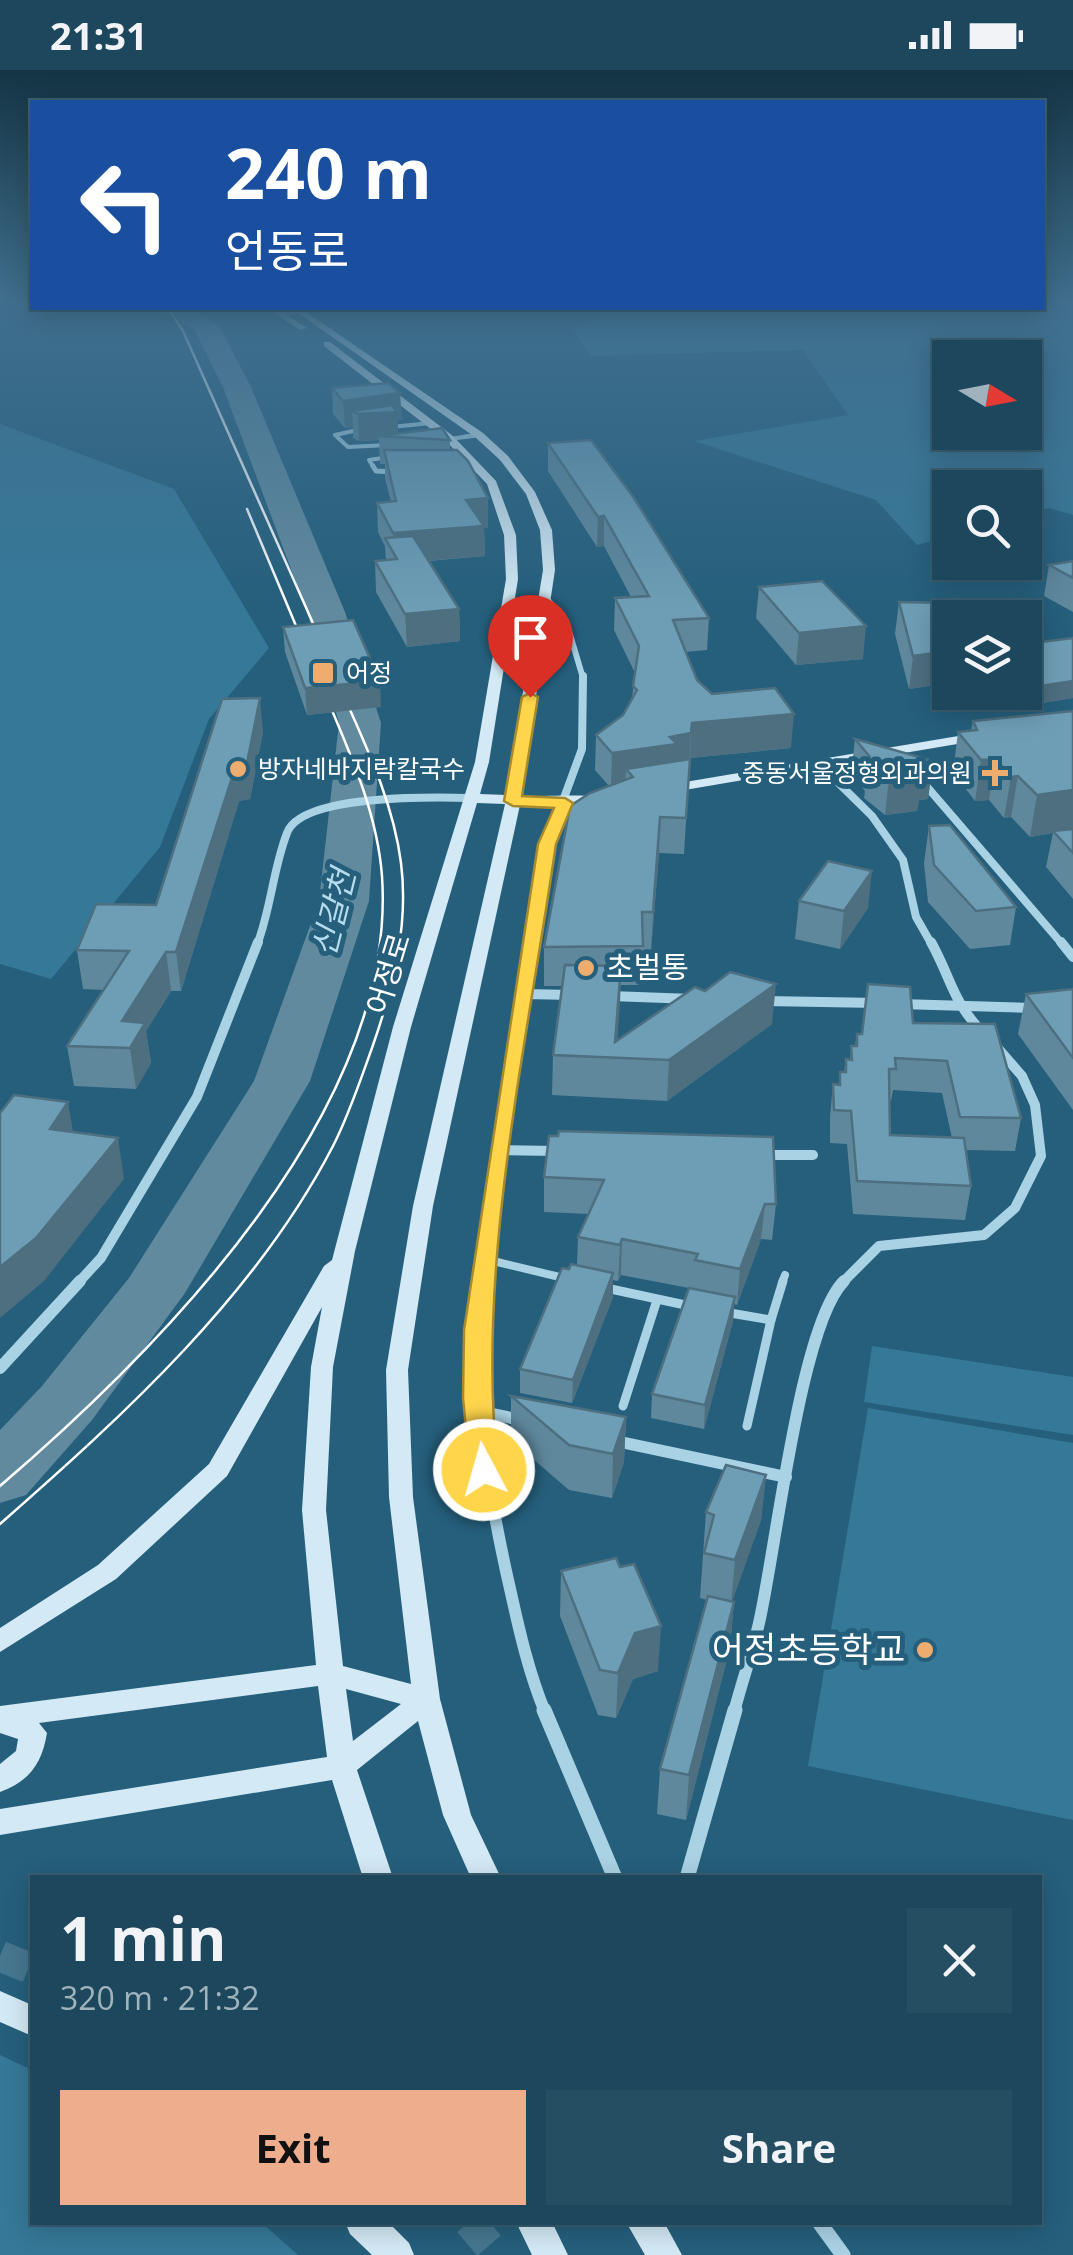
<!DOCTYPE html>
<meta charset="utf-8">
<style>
:root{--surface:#1c475d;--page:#254e63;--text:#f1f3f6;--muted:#a0b2bc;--line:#3a5f72;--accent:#eead8d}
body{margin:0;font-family:"Open Sans","Noto Sans KR",sans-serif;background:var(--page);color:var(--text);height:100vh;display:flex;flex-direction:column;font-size:38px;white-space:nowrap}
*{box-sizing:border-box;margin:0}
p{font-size:32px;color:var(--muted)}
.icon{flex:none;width:55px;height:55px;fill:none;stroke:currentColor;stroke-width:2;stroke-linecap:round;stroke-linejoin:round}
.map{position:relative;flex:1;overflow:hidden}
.side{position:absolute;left:30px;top:1805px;width:1012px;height:350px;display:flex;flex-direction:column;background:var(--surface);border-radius:0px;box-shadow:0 5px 25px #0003,0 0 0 2px var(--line)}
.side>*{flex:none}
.hud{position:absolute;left:30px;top:30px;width:1015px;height:210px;border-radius:0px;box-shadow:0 5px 25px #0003,0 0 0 2px var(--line);background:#1a4fa0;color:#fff;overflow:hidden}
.needle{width:65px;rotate:100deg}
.fabs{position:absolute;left:932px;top:270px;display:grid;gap:20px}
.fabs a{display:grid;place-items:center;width:110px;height:110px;border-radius:0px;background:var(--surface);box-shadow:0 5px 25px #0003,0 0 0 2px var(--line);font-size:50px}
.pin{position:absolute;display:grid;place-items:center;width:85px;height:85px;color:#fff;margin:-102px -42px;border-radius:50% 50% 50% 0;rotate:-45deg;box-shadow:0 0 10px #0007}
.pin .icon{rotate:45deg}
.me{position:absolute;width:110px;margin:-55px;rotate:354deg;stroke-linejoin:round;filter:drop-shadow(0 0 8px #0008)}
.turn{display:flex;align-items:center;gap:35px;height:210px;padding:0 30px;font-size:45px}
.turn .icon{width:130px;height:130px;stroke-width:2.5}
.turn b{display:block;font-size:70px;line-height:85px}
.round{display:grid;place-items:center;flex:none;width:105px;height:105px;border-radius:0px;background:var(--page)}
.head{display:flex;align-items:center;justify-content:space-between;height:170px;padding:0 30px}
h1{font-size:60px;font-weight:700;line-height:75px}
.cta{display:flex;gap:20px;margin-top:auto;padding:20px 30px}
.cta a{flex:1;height:115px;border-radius:0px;background:var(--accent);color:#111;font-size:40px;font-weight:700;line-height:115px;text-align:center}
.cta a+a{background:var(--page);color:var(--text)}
.status{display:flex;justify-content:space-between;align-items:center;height:70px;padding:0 50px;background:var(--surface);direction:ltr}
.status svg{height:28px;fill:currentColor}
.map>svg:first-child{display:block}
</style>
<div class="status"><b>21:31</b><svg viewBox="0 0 49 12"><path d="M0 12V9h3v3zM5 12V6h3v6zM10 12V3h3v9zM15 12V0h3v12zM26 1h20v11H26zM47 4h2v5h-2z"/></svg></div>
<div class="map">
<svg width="1073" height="2185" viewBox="0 0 1073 2185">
<rect width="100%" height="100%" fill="#255f7c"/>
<g fill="#367898" fill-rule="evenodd">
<path d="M1043,232H1073V445L1049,438L1025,445V418H950V466L917,475L876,430L694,371L848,345L803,280L591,286L572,259L611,238H1042ZM950,288H1025V362H950Z"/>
<polygon points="0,354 174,419 269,578 209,649 160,777 51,909 0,894"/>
<polygon points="872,1276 1073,1307 1073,1365 864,1332"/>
<polygon points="868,1338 1073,1373 1073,1750 808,1696"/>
<polygon points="0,1985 32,2000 32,2152 262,2153 298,2185 0,2185"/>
</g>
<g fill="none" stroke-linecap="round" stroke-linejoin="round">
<polygon fill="#618a9f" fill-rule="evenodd" points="154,238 188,238 218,254 251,317 345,542 381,653 369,831 310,1011 185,1223 92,1350 26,1425 0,1433 0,1360 42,1316 129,1208 254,1011 319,831 339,653 307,542 223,317 194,259"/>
<g stroke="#467790" stroke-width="31" stroke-dasharray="31 15" stroke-linecap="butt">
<polyline points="0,1886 32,1899"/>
<polyline points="469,2152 497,2185"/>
</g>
<g stroke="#aad2e5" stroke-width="4">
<polyline points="391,357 431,353"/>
<polyline points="362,359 335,365 348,377 388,375"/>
<polyline points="374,398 369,390 389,387"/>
</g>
<polyline stroke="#aad2e5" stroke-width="5" points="373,396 376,401 393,402"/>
<g stroke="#aad2e5" stroke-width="8">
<polyline points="485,1189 568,1209"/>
<polyline points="782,1213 785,1205"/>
</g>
<g stroke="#aad2e5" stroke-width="9">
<polyline points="606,1218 690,1236"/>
<polyline points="724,1242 771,1250 747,1356"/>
<polyline points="771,1250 783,1211"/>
<polyline points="623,1336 657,1230"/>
</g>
<polyline stroke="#aad2e5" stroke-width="5" points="30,240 88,238"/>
<polyline stroke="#aad2e5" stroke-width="6" points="546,528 566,551 583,608"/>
<g stroke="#aad2e5" stroke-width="8">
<polyline points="818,693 872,746 903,790 916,847 932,875"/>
<polyline points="922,711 1063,875"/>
<path d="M257,875C271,839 273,799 287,763C301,724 434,727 471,728"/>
<polyline points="531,875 547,774 582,679 583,606"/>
</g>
<g stroke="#aad2e5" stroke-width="10">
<path d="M931,872C952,910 952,931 983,963"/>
<polyline points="1061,872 1073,887"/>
<polyline points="524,924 573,925"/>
<polyline points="610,926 693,929"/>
<polyline points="765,931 878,933"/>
<polyline points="900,934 1033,938"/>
<polyline points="498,1080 557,1081"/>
<polyline points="764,1085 813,1085"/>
<polyline points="78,1213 101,1188 197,1027 258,872"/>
<polyline points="482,1213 531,872"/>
<polyline points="842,1213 879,1176 984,1165 1015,1138 1041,1086 1035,1035 1022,1006 995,975"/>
</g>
<g stroke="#aad2e5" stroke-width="12">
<path d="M483,1211C471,1315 484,1399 506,1501C517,1549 526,1596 545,1642"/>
<polyline points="0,1298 80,1211"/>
<polyline points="478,1341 521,1350"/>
<polyline points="611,1370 786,1407"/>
<path d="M734,1642C742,1612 752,1583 759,1553C776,1480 800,1255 844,1211"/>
</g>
<g stroke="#aad2e5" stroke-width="15">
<polyline points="544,1640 615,1808"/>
<polyline points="687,1808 735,1640"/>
<polyline points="819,2152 843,2185"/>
</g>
<g fill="#aad2e5" fill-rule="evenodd">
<polygon points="301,239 304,243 281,246 277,244"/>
<polygon points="479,362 482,367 449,371 445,368"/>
</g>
<g fill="#d3e9f5" fill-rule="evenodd">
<polygon points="267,238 276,238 307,258 300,260"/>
<path d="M291,238H300L483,363L508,386L535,422L552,460L555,500L521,726C538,727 601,723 610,729C587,744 546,737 520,735L433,1136L408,1300L413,1427L440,1629L471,1745L501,1808H471L443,1745L418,1651L357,1700L393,1808H363L332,1710L0,1765V1739L327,1687L318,1616L39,1653L47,1663C42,1693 30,1711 0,1722V1694L16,1681L18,1669L0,1663V1636L316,1595L302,1440L311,1297L322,1237L227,1406L116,1509L0,1582V1558L98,1495L209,1394L324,1196L332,1190L393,957L475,692L506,509L504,465L487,414L445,370L324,276V272H330L453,366L496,411L516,465L518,509L489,692L480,724L506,725L543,500L540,460L526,424L500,390L475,367ZM477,733L505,734L413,1136L386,1300L389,1427L411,1614L343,1596L326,1440L333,1297L355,1181L411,957ZM346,1619L401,1634L353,1671Z"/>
<polygon points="982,662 987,663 987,669 661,724 654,720 661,716"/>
<polygon points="0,1921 32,1935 32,1966 0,1952"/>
<polygon points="345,2152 388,2152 409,2173 414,2185 372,2185 350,2164"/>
<polygon points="516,2152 552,2152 568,2185 532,2185"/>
<polygon points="626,2152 664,2152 682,2185 645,2185"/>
</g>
<g stroke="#fff" stroke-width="2.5">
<polyline points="168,238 183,261 324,578"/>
<polyline points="247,439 307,582"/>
<path d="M0,1416C162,1277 398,1039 382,806C377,740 348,679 323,619"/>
<path d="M0,1454C124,1345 256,1225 333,1076C349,1045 360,1011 372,978C393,918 409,856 401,793C393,730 364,672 339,615"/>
</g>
</g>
<g fill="#5f889d" fill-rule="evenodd">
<polygon points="332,318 402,350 398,350 398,364 450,370 450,380 488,458 484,458 485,486 429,491 459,539 460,571 407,577 376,522 375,491 386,490 385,476 378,462 377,433 391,432 385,408 385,394 380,394 379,370 359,371 353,368 353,357 345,358 333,344"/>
<polygon points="548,373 709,548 707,580 685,582 697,610 712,624 791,678 690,688 684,784 659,783 651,881 643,880 641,915 620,915 617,971 772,954 667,1031 552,1025 553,985 562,916 544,916 544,877 609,716 595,700 596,665 623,645 632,628 635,603 614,560 615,528 631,527 604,476 597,477 548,401"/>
<polygon points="1073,491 1073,542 1044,526 1049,495"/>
<polygon points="759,517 863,589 796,595 756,548"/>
<polygon points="899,532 950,548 950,613 909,619 895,564"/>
<polygon points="283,557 381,637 307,645 285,582"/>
<polygon points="1073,568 1073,628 1024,636 1005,622 1025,622 1025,574"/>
<polygon points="1073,641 1073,829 1046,797 1053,763 1030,767 1011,747 1004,748 989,730 975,731 953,702 958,662 971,661 973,651"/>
<polygon points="263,662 250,729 239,731 181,921 171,921 146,961 151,993 136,1019 74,1016 67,976 104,920 83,919 77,880 156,835"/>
<polygon points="855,669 933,693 928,729 919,730 917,741 885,745 864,728 865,721 851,704"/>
<polygon points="929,756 1016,837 1010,875 970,879 928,832 924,793"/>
<polygon points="799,831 868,838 840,879 795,869"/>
<polygon points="1073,919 1073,1040 1018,964 1026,924"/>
<path d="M913,953L1021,1048L1015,1081L965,1080L971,1116L965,1150L853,1144L847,1074L830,1073V1046L833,1014H839L840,1002H844L846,989L850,990L851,976H855L857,964ZM893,1020L942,1023L952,1068L890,1065V1031H891Z"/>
<polygon points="549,1066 776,1134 772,1170 761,1169 737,1235 734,1234 733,1251 704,1359 651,1348 652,1324 689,1218 621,1205 618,1211 613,1210 613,1227 572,1333 520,1323 520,1299 569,1199 577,1195 578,1167 588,1144 544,1142 544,1107"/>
<polygon points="511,1326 626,1347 624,1392 612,1428 569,1420 511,1370"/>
<polygon points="766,1405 761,1450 732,1531 734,1532 730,1577 686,1750 657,1744 660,1699 707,1530 700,1528 706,1442"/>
<polygon points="561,1501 658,1601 633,1609 616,1648 598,1645 560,1546"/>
</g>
<g fill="#4d6f7f">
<polygon points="400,323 402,350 398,350 398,368 379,366 379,370 359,371 358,344 352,341 353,357 345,358 343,331"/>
<polygon points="488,428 488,458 484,458 485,486 397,493 394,484 393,463 466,430"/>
<polygon points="604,446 604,476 597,477 598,447"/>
<polygon points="459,539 460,571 407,577 405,544"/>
<polygon points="866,556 863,589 796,595 799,563"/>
<polygon points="950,581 950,613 909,619 913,586"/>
<polygon points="380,611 381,637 307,645 305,618"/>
<polygon points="1073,611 1073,628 1024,636 1027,618"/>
<polygon points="260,628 263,662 250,729 239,731 181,921 176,882 236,695"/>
<polygon points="794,644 791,678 690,688 692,653"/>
<polygon points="691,663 684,784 689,698 633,707 626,699 625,716 611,719 612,683 670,667"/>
<polygon points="996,689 989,730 975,731 981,690"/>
<polygon points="933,693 928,729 919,730 917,741 885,745 889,709 914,697"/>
<polygon points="1018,706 1011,747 1004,748 1011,707"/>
<polygon points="1073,720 1073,760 1053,761 1053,763 1030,767 1037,725"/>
<polygon points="660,747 659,783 651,881 653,842"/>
<polygon points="872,801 868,838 840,879 844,841"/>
<polygon points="166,882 171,921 146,961 151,993 136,1019 130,978 122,951"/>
<polygon points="621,896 620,935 616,987 614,987"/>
<polygon points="776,914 772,954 667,1031 669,990"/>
<polygon points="68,1032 75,1074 50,1059"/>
<polygon points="118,1068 124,1109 44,1211 0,1248 0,1197"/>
<polygon points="765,1134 761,1169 737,1235 740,1199"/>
<polygon points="622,1169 621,1205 618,1211 620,1175"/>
<polygon points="613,1203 613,1227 572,1333 573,1310"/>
<polygon points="735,1227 733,1251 704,1359 705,1335"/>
<polygon points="626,1347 624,1392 612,1428 613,1384"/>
<polygon points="766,1405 761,1450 731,1535 735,1490"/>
<polygon points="734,1532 730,1577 686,1750 689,1705"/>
<polygon points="661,1556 658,1601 633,1609 616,1648 618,1603 635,1563"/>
</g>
<g fill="#6e9eb6" stroke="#4d6f7f" stroke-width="2.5">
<polygon points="388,313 400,323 343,331 332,318"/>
<polygon points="392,335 397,342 358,344 352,341"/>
<polygon points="442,358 450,370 379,366"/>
<polygon points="591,370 634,428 709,548 673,550 697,610 712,624 775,618 794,644 692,653 691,663 670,667 677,674 612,683 596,665 623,645 637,620 633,616 639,576 615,528 649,526 604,446 598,447 548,373"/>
<polygon points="384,380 457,380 468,391 488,428 466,430 484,456 393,463 377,433 396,431"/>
<polygon points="413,466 459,539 405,544 375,491 397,489 385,468"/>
<polygon points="1073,491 1073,508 1049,495"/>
<polygon points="822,511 866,556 799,563 759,517"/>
<polygon points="899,532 950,533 955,548 950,548 950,581 913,586"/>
<polygon points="353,550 380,611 305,618 283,557"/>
<polygon points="1073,568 1073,611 1027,618 1025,617 1025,574"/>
<polygon points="260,628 247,693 236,695 176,882 166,882 122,951 145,953 130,978 67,976 129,881 77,880 96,834 156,835 222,629"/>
<polygon points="1073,641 1073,720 1037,725 1018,706 1011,707 996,689 981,690 958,662 977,660 973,651"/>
<polygon points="855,669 930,690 933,693 914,697 922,705 889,709 868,692 870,687"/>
<polygon points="690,689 686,748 660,747 653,842 642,842 643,876 544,877 570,736 590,723 633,707 626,699"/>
<polygon points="950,755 1016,837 976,841 934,795 929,756"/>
<polygon points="1073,759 1073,783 1053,761"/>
<polygon points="828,791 872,801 844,841 799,831"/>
<polygon points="565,895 621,896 615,972 695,917 705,921 730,902 776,914 669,990 553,985"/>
<polygon points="868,914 910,917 913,953 995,954 1021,1048 960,1047 947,991 895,988 896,999 889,999 890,1065 964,1068 971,1116 857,1111 851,1041 834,1040 833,1014 840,1015 840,1002 846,1002 846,989 852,990 851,976 857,976 857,964 862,964"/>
<polygon points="1073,919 1073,988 1026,924"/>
<polygon points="14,1025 68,1032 50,1059 118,1068 36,1168 0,1197 0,1043"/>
<polygon points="559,1061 773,1067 776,1134 765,1134 740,1199 695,1190 698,1184 622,1169 620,1175 578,1167 604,1110 544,1107 549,1066 558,1066"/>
<polygon points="571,1194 613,1203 573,1310 520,1299 562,1198 569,1199"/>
<polygon points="689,1218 735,1227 705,1335 652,1324"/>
<polygon points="511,1326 626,1347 613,1384 569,1375"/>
<polygon points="726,1395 766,1405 735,1490 704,1483 714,1445 706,1442"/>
<polygon points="616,1488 620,1497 634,1494 661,1556 635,1563 618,1603 600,1600 561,1501"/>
<polygon points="708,1526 734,1532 689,1705 660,1699"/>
</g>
<linearGradient id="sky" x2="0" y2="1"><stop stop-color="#143444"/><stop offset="0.43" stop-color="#406f8e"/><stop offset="1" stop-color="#406f8e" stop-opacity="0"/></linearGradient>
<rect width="1073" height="538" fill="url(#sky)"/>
<path fill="#ffd54a" stroke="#a68a30" stroke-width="2.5" d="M530,623L538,627L522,726L565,728L573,733L556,774C527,976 475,1198 498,1400L484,1410L470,1400L463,1328L464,1260L538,774L554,738L513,736L504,731L522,627Z"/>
<g fill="#eeac6f" stroke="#255f7c" stroke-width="4">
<rect x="311" y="591" width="24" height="24" rx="5"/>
<circle cx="238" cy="699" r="10"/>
<path d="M990 688h10v10h10v10h-10v10h-10v-10h-10v-10h10z"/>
<circle cx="586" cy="898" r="10"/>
<circle cx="925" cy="1580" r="10"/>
</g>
<g text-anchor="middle" stroke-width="10" stroke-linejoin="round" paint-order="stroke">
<g font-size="25" fill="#fff" stroke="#255f7c" text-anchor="start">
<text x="346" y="612">어정</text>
<text x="258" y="708">방자네바지락칼국수</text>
<text x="972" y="712" text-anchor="end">중동서울정형외과의원</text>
</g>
<g font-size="30" fill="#fff" stroke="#255f7c" text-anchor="start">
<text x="606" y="908">초벌통</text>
</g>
<g font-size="30" fill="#fff" stroke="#255f7c">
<text transform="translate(389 904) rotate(-73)" y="10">어정로</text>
</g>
<g font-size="32" font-style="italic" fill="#b5dbed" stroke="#255f7c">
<text transform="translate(334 843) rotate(-76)" y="11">신갈천</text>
</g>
<g font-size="35" fill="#fff" stroke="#255f7c" text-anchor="end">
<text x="905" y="1592">어정초등학교</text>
</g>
</g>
</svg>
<div class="fabs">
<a><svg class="needle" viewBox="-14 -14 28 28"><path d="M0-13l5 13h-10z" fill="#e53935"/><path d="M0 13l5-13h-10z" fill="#a0b2bc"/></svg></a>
<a><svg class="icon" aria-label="search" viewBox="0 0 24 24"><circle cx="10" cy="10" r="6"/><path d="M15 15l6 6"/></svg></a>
<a><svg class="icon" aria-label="layers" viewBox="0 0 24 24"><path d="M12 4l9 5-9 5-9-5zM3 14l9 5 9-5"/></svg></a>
</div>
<div class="pin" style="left:530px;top:627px;background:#d93025"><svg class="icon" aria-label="arrive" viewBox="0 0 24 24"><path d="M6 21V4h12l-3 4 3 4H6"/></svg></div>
<svg class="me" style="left:484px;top:1400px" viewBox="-20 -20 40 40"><circle r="17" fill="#ffd54a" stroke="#fff" stroke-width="3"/><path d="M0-11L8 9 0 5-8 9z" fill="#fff"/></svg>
<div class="hud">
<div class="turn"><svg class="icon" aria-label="left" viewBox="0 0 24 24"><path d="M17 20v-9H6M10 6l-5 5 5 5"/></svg><div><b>240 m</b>언동로</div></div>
</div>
<section class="side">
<div class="head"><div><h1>1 min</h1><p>320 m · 21:32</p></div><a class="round"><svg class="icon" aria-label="close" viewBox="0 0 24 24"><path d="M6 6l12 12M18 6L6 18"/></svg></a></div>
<div class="cta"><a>Exit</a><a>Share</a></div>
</section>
</div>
